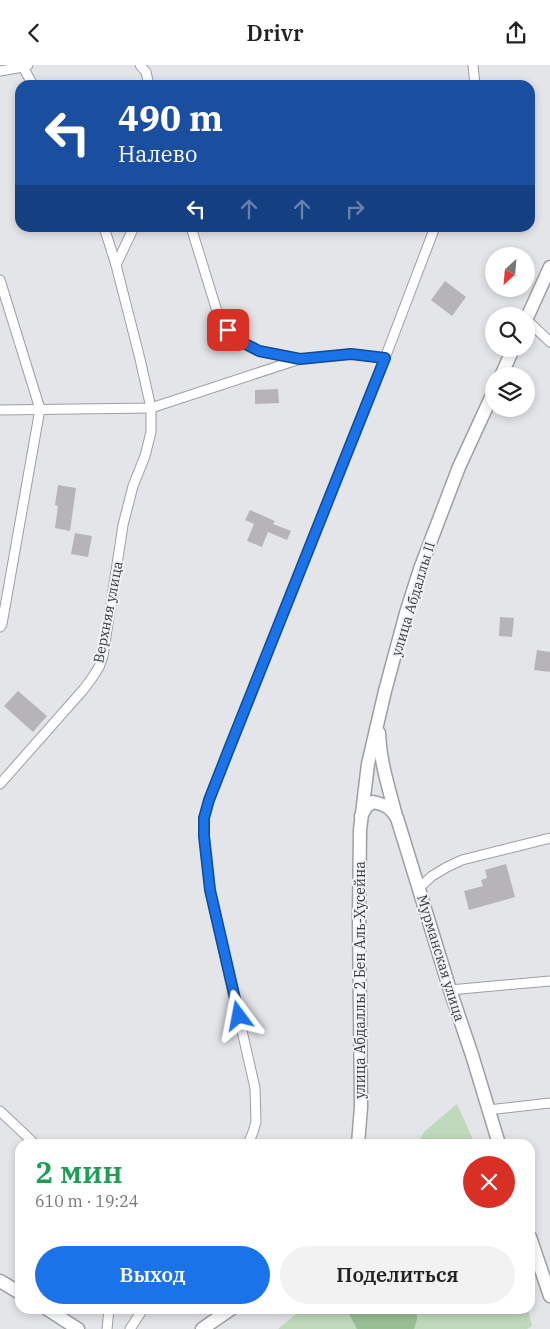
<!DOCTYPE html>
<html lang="ru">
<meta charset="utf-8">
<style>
:root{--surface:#fff;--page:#f2f2f2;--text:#222;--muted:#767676;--accent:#1a73e8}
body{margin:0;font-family:"IBM Plex Serif",serif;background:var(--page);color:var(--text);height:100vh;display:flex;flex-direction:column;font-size:19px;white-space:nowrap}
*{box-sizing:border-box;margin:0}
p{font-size:16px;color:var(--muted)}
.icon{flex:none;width:28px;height:28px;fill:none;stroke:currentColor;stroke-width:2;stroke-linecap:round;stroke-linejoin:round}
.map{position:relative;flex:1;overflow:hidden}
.drawer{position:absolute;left:15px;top:1074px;width:520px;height:175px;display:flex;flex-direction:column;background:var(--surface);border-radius:15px;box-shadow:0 2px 8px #0003}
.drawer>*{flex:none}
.top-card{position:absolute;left:15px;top:15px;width:520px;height:152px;border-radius:15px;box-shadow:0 2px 8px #0003;background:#1a4fa0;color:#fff;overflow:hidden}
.needle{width:32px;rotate:206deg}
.buttons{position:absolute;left:485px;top:182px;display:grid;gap:10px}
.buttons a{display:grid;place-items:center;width:50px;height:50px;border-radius:50%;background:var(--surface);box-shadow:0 2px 8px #0003;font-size:25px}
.pin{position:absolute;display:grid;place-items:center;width:42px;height:42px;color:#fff;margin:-21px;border-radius:10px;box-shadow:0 2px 8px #0006}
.me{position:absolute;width:55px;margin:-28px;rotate:347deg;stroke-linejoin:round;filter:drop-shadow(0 0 4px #0008)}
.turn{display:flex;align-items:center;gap:18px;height:105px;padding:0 20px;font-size:22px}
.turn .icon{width:65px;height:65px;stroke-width:2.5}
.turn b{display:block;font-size:35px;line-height:42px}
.lanes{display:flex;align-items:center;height:48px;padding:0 20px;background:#0003;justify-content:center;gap:25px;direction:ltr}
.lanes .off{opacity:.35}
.round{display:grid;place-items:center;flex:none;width:52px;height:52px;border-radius:26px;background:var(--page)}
.overview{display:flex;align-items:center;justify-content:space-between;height:85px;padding:0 20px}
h1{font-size:30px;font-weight:600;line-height:38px;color:#1e9e55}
.action{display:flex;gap:10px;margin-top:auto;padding:10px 20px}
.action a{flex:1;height:58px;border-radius:30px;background:var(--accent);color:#fff;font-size:20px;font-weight:600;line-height:58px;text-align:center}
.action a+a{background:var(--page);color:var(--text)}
header{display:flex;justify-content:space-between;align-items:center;height:65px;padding:0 20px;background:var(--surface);font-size:22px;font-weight:600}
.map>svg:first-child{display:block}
</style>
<header><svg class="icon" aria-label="back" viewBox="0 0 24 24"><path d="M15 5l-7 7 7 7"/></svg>Drivr<svg class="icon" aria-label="share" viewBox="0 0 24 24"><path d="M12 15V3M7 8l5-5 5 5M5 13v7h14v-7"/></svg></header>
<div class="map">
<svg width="550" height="1264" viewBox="0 0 550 1264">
<rect width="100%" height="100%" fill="#e3e5e8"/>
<g fill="#bfd9bb">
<polygon points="457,1039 475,1079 417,1079 424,1067"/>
<polygon points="302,1244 528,1244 532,1261 527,1264 278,1264"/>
</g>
<polygon fill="#99be94" points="347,1244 407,1244 417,1250 417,1254 414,1264 357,1264 348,1247"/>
<g fill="#b7b4b7">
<polygon points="445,216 466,232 452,251 431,235"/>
<polygon points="278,324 279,338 255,339 255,325"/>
<polygon points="58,420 76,423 70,466 55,463 58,441 55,440"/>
<polygon points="250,445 275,456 273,459 291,466 287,475 268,467 262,482 247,476 254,459 245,455"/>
<polygon points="75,468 92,471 88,492 71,489"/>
<polygon points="500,552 514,553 512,572 499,571"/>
<polygon points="537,585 550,587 550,607 534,605"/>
<polygon points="18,626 47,651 33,667 4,641"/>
<polygon points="506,799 515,832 469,845 464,826 483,821 481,815 487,813 485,805"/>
</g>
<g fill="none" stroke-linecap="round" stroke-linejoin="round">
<defs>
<g id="street">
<polyline points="28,0 23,2 33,20"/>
<polyline points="140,0 146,7 149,20"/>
<polyline points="473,0 475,20"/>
<polyline points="0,6 23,2"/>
<polyline points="191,162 220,256 236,274 259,286 300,294"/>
<polyline points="116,200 134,162"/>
<polyline points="0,215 40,344 2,559 0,562"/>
<polyline points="527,255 550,277"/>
<polyline points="0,345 151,343 300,294 351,289 385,293"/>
<polyline points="0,719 83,625 92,613 99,602 103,591 123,460 133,421 145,391 151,367 151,343 140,294 116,200 104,162"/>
<polyline points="419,823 432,811 447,802 462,795 550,773"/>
<polyline points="450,925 550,916"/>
<polyline points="488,1045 550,1038"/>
<polyline points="0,1046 35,1079"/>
<polyline points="248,1079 253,1067 256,1057 255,1023 210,825 204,771 204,753 209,735 385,293 435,162"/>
<polyline points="107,1264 109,1244"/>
<polyline points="130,1264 143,1244"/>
</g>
<g id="secondary">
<polyline points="526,255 550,202"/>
<polyline points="501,311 513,284"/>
<path d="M379,668C380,696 389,724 396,751"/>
<path d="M361,751L367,741L373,737C386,740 390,742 397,753L450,925L472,990L499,1079"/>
<polyline points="358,1079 361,1042 359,854 360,765 368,699 385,626 406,548 420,504 459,402 494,326"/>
<polyline points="530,1172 550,1231"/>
<polyline points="0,1216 20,1228"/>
<polyline points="47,1244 78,1264"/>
<polyline points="202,1264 231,1244"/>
</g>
</defs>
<use href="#street" stroke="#9d9fa2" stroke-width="11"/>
<use href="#secondary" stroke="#9d9fa2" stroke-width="15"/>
<use href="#street" stroke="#fff" stroke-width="9"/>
<use href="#secondary" stroke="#fff" stroke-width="12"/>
</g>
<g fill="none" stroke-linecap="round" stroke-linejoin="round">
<defs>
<polyline id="route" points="228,265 236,274 259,286 300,294 351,289 385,293 229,684 209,735 204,753 204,771 210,825 239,951"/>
</defs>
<use href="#route" stroke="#114b97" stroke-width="12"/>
<use href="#route" stroke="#1a73e8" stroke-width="9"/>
</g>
<g text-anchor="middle" stroke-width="4" stroke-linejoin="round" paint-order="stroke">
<g font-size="14" fill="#393a3b" stroke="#f0f3f5">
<text transform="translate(413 534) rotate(-73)" y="5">улица Абдаллы II</text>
<text transform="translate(108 547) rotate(-79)" y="5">Верхняя улица</text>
<text transform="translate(441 893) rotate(73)" y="5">Мурманская улица</text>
<text transform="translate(360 915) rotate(-90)" y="5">улица Абдаллы 2 Бен Аль-Хусейна</text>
</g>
</g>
</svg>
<div class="buttons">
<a><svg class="needle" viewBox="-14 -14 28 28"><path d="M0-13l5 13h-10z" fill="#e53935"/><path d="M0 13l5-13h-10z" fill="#767676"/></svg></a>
<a><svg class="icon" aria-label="search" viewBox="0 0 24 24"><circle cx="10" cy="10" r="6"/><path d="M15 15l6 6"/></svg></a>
<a><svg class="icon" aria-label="layers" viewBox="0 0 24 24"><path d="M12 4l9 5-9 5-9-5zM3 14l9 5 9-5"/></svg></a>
</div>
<div class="pin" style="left:228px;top:265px;background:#d93025"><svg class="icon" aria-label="arrive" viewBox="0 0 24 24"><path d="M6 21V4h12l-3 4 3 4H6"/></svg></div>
<svg class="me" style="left:239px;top:951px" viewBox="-20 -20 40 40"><path d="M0-17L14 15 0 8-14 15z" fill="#1a73e8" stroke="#fff" stroke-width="4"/></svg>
<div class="top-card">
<div class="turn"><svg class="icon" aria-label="left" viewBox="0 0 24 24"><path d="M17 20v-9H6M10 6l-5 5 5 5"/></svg><div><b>490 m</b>Налево</div></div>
<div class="lanes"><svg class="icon" aria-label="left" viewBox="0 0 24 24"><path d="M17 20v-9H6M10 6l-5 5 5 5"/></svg><svg class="icon off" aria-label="ahead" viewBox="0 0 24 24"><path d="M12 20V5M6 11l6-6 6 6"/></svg><svg class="icon off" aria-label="ahead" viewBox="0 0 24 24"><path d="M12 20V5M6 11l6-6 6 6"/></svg><svg class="icon off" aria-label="right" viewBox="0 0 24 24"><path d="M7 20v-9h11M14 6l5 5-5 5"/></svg></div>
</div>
<section class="drawer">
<div class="overview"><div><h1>2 мин</h1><p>610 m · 19:24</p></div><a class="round" style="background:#d93025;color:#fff"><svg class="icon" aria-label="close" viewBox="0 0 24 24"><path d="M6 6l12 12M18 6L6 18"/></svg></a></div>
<div class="action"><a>Выход</a><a>Поделиться</a></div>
</section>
</div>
